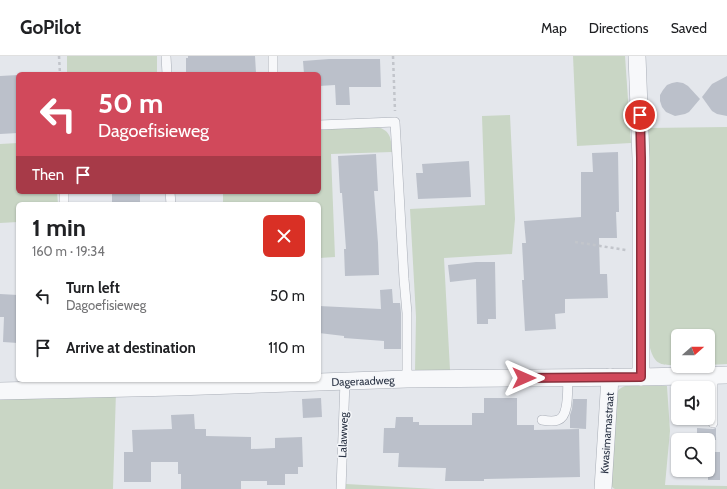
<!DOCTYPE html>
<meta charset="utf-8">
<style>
:root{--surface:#fff;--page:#f2f2f2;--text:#202124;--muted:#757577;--line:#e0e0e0}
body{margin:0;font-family:Cabin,sans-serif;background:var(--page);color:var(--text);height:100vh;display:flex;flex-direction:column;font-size:15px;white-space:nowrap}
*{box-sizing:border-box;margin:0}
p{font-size:13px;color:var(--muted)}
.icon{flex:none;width:22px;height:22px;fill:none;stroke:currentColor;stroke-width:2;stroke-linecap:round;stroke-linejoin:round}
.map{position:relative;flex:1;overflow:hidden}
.sheet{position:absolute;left:16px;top:146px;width:305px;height:180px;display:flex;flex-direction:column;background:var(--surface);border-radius:6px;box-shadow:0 1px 3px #0004}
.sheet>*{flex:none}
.banner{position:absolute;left:16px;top:16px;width:305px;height:122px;border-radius:6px;box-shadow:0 1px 3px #0004;background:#d1495b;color:#fff;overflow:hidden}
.needle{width:26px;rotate:69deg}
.controls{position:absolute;left:671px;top:273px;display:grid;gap:8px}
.controls a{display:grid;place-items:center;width:44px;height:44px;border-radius:6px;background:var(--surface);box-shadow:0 1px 3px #0004;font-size:20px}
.pin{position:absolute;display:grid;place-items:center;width:34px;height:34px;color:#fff;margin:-17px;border:2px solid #fff;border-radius:50%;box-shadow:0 1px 4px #0007}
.me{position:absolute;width:44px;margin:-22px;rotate:90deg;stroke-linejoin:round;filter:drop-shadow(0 0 3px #0008)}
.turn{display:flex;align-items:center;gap:14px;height:84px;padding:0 16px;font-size:18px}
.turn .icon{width:52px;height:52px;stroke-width:2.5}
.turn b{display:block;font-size:28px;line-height:34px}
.then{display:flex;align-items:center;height:38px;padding:0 16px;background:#0003;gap:8px;font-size:15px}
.round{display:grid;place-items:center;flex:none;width:42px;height:42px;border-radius:6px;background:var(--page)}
.summary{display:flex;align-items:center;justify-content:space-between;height:68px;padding:0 16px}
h1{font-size:24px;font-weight:800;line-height:30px}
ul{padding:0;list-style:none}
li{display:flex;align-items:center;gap:12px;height:52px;padding:0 16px}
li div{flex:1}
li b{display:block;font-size:15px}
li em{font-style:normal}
header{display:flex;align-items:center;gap:24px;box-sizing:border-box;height:56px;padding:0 20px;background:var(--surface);border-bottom:1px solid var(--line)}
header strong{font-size:19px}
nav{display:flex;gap:22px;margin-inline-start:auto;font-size:14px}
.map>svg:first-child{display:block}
</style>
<header>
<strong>GoPilot</strong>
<nav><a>Map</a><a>Directions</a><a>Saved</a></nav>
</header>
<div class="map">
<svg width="727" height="433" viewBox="0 0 727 433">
<rect width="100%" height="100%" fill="#e4e7ec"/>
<g fill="#c9d6c5">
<rect x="67" y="0" width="90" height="18"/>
<polygon points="573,0 625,0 631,87 577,90"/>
<polygon points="510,59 515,163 512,198 444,202 450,314 415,315 416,261 410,153 485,149 482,60"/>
<path d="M374,70C391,74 391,81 392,96L331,98L335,201L319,202V148H223V136H319V74Z"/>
<path d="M727,71V308L708,309V280H678V309C662,309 655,310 650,292L647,72Z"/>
<polygon points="18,87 18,136 57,136 58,148 18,148 18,166 0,167 0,88"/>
<path d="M630,329L667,330L670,375L665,429L727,430V433H615L613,432L610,427L615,339C619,332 623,330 630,329Z"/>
<polygon points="116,335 113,433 0,433 0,339"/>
<polygon points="346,428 436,433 345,433"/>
</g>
<g fill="#bbc0ca">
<polygon points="188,0 255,0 256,17 252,17 252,18 186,18 186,2 188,2"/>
<polygon points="329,3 380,3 381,31 349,31 350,49 336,49 335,29 319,30 319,18 304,18 303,5"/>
<polygon points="18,19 18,77 0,78 0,20"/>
<polygon points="727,20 727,60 717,58 712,55 702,41 712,28"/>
<polygon points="677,26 683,27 688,30 700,43 689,56 685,58 675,60 666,56 662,51 660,45 660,39 663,34 667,29 672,27"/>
<polygon points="618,96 619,156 616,156 617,182 599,182 600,218 607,218 608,242 565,243 565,257 555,258 556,273 525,275 522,224 524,224 522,187 526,187 524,165 581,161 581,116 593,116 592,97"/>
<polygon points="376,98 378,135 374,135 378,187 379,219 345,220 344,193 346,193 342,137 340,137 338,100"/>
<polygon points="469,105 471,141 418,143 416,117 423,117 422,108"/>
<rect x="112" y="136" width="28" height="12"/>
<polygon points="476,206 495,206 496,263 488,263 488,268 477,268 476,223 450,226 448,209"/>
<polygon points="392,233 393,247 400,247 401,257 401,293 384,293 384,285 344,282 344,280 319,277 319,250 381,253 380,234"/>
<polygon points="0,238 18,239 18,287 3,286 4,261 0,261"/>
<polygon points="321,342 322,361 303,362 302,343"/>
<polygon points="484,342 517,342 517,369 534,369 534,374 579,373 580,421 484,423 484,425 445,425 446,412 398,411 399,397 383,397 384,372 395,372 396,361 413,361 413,366 419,366 419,369 472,369 472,357 484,357"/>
<polygon points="573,343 587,343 586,373 570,372 570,359 572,353"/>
<polygon points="194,358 195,373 206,373 206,380 251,381 251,393 275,392 275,382 302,381 303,411 298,411 298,418 285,418 285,429 267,429 267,425 241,425 241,433 181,433 181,418 178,418 178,406 151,406 151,426 124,426 124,396 133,396 132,374 172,373 171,359"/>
<polygon points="697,372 713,373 716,372 716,384 697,384"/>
<rect x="708" y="396" width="12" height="28"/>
</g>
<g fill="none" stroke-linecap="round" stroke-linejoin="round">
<defs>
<g id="lane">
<polyline points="166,0 167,18"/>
<polyline points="273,0 273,18"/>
<polyline points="319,69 395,66 404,223 407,257 407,323"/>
<polyline points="64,136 64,148"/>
<polyline points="170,136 171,148"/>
<path d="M542,364C547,365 553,366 558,364C570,360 567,332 568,322"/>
<polyline points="713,367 713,319"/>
<polyline points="341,433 345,325"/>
</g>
<g id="street">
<polyline points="637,0 641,103 641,321"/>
<polyline points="0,335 176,331 407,323 641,321 727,319"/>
<polyline points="603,433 610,321"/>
</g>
</defs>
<use href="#lane" stroke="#a9aeb7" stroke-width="10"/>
<use href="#street" stroke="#a9aeb7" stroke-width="18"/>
<g stroke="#c2c5cb" stroke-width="2.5" stroke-dasharray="3 3" stroke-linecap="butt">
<polyline points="59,0 60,18"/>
<polyline points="393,0 395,55"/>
<polyline points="575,186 626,194"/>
</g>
<use href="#lane" stroke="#f7f8fa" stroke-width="9"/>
<use href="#street" stroke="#f7f8fa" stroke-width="17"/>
</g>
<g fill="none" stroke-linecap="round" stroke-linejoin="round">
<defs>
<polyline id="route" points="524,322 641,321 641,102 640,59"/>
</defs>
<use href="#route" stroke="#882f3b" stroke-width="10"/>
<use href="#route" stroke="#d1495b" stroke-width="7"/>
</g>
<g text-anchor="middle" stroke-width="3" stroke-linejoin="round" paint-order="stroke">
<g font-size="11" fill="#2b3445" stroke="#f4f6f9">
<text transform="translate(363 325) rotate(-2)" y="4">Dageraadweg</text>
<text transform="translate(607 377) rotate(-86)" y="4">Kwasimamastraat</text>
<text transform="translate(343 379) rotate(-88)" y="4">Lalawweg</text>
</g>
</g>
</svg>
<div class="controls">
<a><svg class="needle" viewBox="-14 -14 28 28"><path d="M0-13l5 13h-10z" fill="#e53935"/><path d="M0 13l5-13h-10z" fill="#757577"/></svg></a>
<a><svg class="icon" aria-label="sound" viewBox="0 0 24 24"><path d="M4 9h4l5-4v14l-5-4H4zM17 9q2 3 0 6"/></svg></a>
<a><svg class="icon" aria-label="search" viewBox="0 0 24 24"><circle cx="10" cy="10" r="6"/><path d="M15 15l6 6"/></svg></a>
</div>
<div class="pin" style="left:640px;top:59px;background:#d93025"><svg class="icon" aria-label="arrive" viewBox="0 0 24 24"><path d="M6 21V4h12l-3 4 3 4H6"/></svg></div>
<svg class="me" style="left:524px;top:322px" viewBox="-20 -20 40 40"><path d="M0-17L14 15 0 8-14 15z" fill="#d1495b" stroke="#fff" stroke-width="4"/></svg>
<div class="banner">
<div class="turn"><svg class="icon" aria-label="left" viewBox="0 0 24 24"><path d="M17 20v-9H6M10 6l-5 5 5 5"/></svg><div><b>50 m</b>Dagoefisieweg</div></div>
<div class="then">Then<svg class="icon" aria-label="arrive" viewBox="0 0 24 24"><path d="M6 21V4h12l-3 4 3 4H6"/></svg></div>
</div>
<section class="sheet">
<div class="summary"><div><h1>1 min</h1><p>160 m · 19:34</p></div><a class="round" style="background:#d93025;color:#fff"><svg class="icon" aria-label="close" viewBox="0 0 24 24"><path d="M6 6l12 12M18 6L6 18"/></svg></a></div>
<ul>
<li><svg class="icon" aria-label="left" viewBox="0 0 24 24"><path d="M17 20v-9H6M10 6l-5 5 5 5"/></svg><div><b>Turn left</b><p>Dagoefisieweg</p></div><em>50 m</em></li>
<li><svg class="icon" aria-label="arrive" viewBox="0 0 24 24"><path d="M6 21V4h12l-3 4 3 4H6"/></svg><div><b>Arrive at destination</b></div><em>110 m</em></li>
</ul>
</section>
</div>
